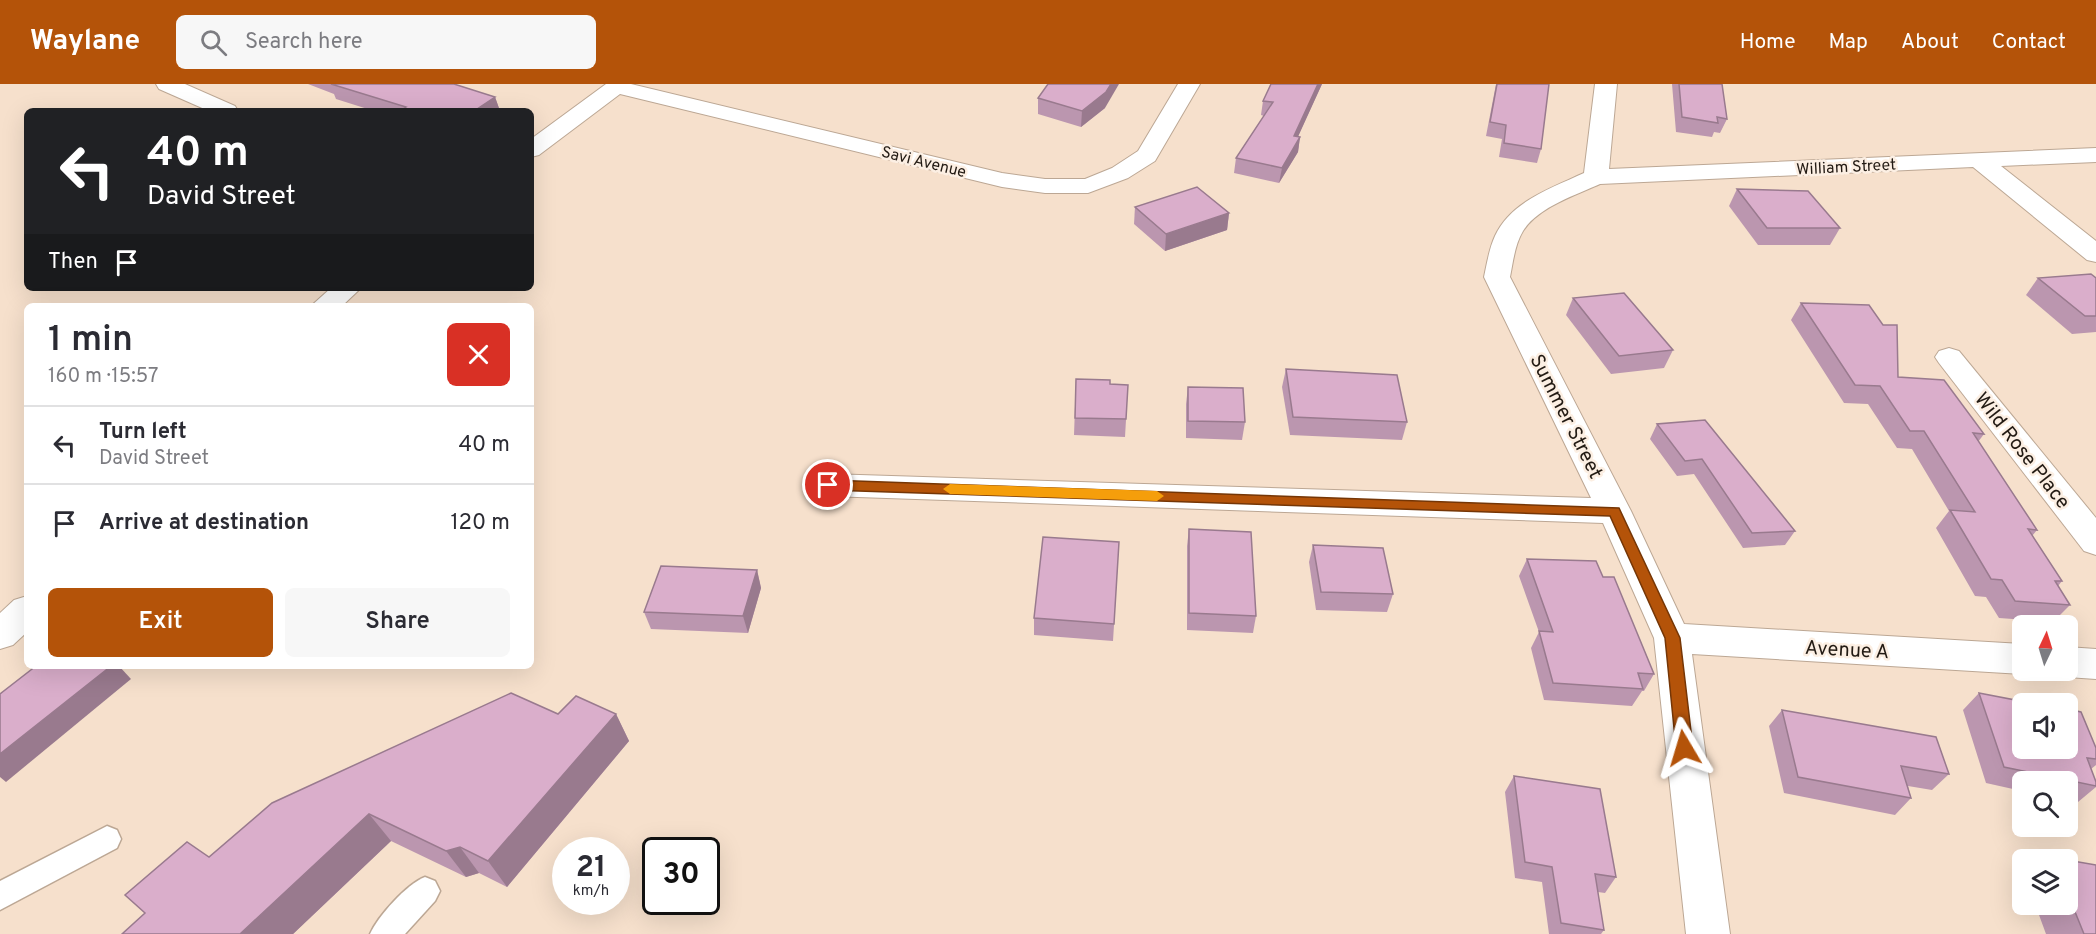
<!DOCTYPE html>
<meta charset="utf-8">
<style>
:root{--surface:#fff;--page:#f7f7f7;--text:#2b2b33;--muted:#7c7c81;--line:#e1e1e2;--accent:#b45309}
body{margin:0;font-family:Overpass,sans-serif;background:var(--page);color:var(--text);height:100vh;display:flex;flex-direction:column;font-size:22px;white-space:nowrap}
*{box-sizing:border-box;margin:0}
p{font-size:20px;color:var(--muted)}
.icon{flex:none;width:33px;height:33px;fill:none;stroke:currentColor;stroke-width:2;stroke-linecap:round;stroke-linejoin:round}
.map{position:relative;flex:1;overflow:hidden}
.panel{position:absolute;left:24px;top:219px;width:510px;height:366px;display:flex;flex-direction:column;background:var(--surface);border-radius:9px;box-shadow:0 6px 24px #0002}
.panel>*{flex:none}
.banner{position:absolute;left:24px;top:24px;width:510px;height:183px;border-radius:9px;box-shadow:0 6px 24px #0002;background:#202124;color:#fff;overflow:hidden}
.needle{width:39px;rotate:4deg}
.tools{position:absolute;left:2012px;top:531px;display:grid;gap:12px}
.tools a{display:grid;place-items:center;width:66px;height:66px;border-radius:9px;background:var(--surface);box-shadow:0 6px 24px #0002;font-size:30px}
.speed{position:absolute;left:552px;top:753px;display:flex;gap:12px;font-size:30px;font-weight:700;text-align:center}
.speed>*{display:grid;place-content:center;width:78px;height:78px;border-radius:50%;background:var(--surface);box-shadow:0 6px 24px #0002;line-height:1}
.speed small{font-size:15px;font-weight:400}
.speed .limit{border:3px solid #111;border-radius:9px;background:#fff;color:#111}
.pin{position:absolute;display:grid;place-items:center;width:51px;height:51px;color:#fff;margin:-26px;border:3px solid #fff;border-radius:50%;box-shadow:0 2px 6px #0007}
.me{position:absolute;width:66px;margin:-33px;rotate:353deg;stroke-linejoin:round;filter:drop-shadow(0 0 4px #0008)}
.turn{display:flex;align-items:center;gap:21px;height:126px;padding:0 24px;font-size:27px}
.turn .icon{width:78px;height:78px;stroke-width:2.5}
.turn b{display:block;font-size:42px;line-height:51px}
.then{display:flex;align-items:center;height:57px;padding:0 24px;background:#0003;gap:12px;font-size:22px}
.round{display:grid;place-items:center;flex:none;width:63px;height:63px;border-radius:9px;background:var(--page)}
.headline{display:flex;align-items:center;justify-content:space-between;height:102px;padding:0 24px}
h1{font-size:36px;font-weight:600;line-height:45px}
.button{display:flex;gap:12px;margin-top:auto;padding:12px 24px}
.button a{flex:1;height:69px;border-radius:9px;background:var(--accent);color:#fff;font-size:24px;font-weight:600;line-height:69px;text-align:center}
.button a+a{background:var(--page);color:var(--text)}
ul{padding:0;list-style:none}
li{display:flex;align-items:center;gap:18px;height:78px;padding:0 24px;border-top:2px solid var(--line)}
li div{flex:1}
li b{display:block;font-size:22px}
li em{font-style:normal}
header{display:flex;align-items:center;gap:36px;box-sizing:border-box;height:84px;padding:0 30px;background:var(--accent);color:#fff}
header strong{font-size:28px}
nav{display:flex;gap:33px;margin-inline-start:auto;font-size:21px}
.search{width:420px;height:54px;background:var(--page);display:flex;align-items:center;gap:15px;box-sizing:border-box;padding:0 21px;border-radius:9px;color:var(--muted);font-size:22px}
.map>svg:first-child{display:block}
</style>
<header>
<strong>Waylane</strong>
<div class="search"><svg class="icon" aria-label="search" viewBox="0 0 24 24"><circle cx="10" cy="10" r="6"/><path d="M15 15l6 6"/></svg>Search here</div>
<nav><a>Home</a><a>Map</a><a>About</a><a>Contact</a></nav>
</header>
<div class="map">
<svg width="2096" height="850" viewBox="0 0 2096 850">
<rect width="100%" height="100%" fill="#f6e0cc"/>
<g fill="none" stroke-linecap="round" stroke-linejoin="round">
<defs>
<g id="lane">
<polygon points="107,742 117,746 121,755 117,764 0,826 0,797"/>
<path d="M425,793L435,797L440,807L435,817L405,850H370C378,832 407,800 425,793Z"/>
</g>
<g id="street">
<polygon points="156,0 185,0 235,22 238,27 209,27 159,5"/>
<polygon points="606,0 631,0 1002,89 1045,95 1085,95 1112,84 1138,67 1178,0 1200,0 1155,77 1128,94 1088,109 1045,109 1002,103 620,10 539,71 531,73 531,55"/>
<path d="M1595,0H1617L1609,85L2096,64V78L2001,82L2096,157V178L2087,176L1973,83L1600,100C1576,111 1538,123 1523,147C1515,160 1513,178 1510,193L1631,427L1684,540L2022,560V586H2032L2022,590L1692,570L1730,850H1686L1654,554L1603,439L828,412L817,409L812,401L817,393L828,390L1591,414L1484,193C1487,179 1489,165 1495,152C1511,117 1552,104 1584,89Z"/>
<polygon points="331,204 361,204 342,222 311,222"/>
<polygon points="1949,264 1959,267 2096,434 2096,471 2084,467 1939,279 1935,273 1939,267"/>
<polygon points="27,512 27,548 13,561 0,565 0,529 14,516"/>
<polygon points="2067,563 2096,565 2096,595 2067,593 2054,589 2053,586 2067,586"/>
</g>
</defs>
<use href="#lane" stroke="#bca794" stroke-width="3"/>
<use href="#street" stroke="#bca794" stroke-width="2"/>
<use href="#lane" fill="#fff" fill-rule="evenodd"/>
<use href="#street" fill="#fff" fill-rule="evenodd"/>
</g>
<g fill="#bb96af">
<polygon points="308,0 454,0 495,13 500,27 374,27 336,15 334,10"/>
<polygon points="1322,0 1298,52 1300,53 1298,68 1279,99 1234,89 1236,74 1264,32 1261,31 1263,17"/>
<polygon points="1496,0 1549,0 1541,65 1537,79 1499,73 1502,55 1486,52"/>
<polygon points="1672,0 1722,0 1727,35 1720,49 1714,48 1712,53 1676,48"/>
<polygon points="1038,14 1105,24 1081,43 1038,30"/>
<polygon points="1737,105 1840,144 1830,161 1758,161 1729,122"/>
<polygon points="1135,123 1229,129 1227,146 1165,167 1134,140"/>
<polygon points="2038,194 2096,194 2096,248 2072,250 2026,211"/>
<polygon points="1573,214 1673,266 1664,284 1611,290 1566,231"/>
<polygon points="1801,219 1898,293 1984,350 1978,358 2037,446 2032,452 2062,497 2058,502 2070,521 2053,538 1999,534 1986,513 1975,512 1936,444 1949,427 1912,365 1897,364 1868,320 1844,319 1791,236"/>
<polygon points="1286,285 1407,338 1402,356 1290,351 1282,303"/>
<polygon points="1076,295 1110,300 1128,301 1125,353 1074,351"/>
<polygon points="1188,303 1245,338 1242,356 1186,354 1186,320"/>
<polygon points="1657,340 1795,447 1785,461 1743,464 1694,390 1677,392 1650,355"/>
<polygon points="1189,445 1256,532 1253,549 1187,546 1187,462"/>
<polygon points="1119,458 1113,557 1034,551 1034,534"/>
<polygon points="1313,461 1393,510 1387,528 1316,526 1309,478"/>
<polygon points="1527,475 1603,493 1654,590 1644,607 1642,607 1632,622 1544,616 1531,564 1539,548 1519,492"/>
<polygon points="757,486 761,504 748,549 651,545 644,528"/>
<polygon points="1979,609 2096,664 2096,681 2091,685 2096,698 2096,703 2078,718 2067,716 2067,698 2022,698 2022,707 1986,699 1963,626"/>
<polygon points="1782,626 1949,690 1932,706 1908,702 1911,714 1895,731 1784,709 1769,642"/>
<polygon points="558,630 616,630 629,657 507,803 479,789 466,793 391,757 293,850 122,850 209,773"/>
<polygon points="1514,692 1616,793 1605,809 1598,808 1604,846 1601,850 1549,850 1542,798 1515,794 1505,708"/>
<polygon points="2067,776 2096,850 2046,850 2035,820 2067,820"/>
</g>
<g fill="#997a8e">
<polygon points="1111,0 1119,0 1105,24 1081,43 1082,27"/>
<polygon points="1318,0 1322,0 1292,66 1294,52"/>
<polygon points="495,13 500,27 474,27"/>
<polygon points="1300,53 1298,68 1279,99 1282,84"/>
<polygon points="1229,129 1227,146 1165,167 1166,150"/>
<polygon points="757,486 761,504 748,549 743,532"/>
<polygon points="111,582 119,582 131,595 6,698 0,693 0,670"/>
<polygon points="616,630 629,657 507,803 488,777"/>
<polygon points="369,730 391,757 293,850 240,850"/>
<polygon points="460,763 479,789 466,793 446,767"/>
</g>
<g fill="#daaecb" stroke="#997a8e" stroke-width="1.5">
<polygon points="331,0 454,0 495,13 474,27 400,27 406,23"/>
<polygon points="1048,0 1111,0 1106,8 1082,27 1038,14"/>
<polygon points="1271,0 1318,0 1294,52 1300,53 1282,84 1236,74 1273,18 1263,17"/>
<polygon points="1497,0 1549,0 1541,65 1504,59 1506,41 1490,38"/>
<polygon points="1679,0 1722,0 1727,35 1717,33 1718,39 1682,33"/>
<polygon points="1197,103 1229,129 1166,150 1135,123"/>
<polygon points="1737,105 1808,107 1840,144 1767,144"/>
<polygon points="2091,190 2096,194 2096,232 2085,232 2038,194"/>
<polygon points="1624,209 1673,266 1619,272 1573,214"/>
<polygon points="1801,219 1869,221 1883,241 1897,241 1898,293 1944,296 1984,350 1973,349 2037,446 2028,445 2062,497 2055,497 2070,521 2015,517 2002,496 1991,495 1950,426 1975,428 1924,347 1910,347 1880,302 1855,301"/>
<polygon points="1286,285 1397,291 1407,338 1293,333"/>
<polygon points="1076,295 1110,296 1110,300 1128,301 1126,335 1075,334"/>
<polygon points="1188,303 1243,304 1245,338 1188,337"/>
<polygon points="1705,336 1795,447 1752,449 1702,375 1685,377 1657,340"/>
<polygon points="1189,445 1251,448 1256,532 1189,529"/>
<polygon points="1043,453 1119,458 1114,540 1034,534"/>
<polygon points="1313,461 1383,464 1393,510 1321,508"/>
<polygon points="1527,475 1596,477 1603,493 1614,493 1654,590 1638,589 1643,605 1553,599 1539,547 1553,548"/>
<polygon points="661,482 757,486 743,532 644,528"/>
<polygon points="36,582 111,582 0,670 0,610"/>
<polygon points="511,609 558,630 576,612 616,630 488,777 460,763 446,767 369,730 240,850 122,850 145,829 125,811 187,758 209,773 272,719"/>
<polygon points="1979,609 2036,620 2022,620 2022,664 2067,664 2067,625 2081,628 2096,664 2096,675 2087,674 2096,698 2096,702 2004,683"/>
<polygon points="1782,626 1936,653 1949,690 1901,682 1911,714 1798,693"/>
<polygon points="1514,692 1600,705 1616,793 1595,790 1604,846 1561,839 1552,783 1525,778"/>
<polygon points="2053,773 2066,776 2054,776"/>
<polygon points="2067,776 2096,781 2096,850 2084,850 2067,808"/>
</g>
<polygon fill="#b45309" stroke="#753606" stroke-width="1.5" points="828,396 1619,424 1680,554 1693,664 1690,669 1684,671 1679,669 1676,664 1665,554 1610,432 828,406 822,401"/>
<polygon fill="#f59e0b" points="950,400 1157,407 1164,412 1157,417 950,410 943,405"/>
<g text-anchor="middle" stroke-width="5" stroke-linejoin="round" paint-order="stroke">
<g font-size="16" fill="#221a13" stroke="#fcefe3">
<text transform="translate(924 77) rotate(14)" y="6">Savi Avenue</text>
<text transform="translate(1846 82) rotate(-3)" y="6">William Street</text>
</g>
<g font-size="20" fill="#221a13" stroke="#fcefe3">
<text transform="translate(1567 332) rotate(63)" y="7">Summer Street</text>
<text transform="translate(2023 366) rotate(52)" y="7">Wild Rose Place</text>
<text transform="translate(1847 565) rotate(3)" y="7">Avenue A</text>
</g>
</g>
</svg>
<div class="tools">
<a><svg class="needle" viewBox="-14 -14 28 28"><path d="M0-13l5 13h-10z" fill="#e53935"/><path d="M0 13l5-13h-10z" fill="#7c7c81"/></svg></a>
<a><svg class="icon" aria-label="sound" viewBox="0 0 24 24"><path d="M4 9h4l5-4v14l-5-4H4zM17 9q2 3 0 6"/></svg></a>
<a><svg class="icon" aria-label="search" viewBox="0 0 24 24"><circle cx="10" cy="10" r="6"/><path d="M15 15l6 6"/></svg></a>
<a><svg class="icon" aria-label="layers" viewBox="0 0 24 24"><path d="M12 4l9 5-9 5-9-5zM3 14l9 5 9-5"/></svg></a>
</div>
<div class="speed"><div>21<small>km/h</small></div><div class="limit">30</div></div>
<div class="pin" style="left:828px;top:401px;background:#d93025"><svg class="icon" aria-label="arrive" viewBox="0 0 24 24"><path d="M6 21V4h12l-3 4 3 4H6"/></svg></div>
<svg class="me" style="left:1684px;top:664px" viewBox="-20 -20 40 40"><path d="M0-17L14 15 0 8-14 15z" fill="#b45309" stroke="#fff" stroke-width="4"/></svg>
<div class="banner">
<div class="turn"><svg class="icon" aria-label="left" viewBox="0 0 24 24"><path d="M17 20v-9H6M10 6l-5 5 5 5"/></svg><div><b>40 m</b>David Street</div></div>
<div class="then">Then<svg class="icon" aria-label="arrive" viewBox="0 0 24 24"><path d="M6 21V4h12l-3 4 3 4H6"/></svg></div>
</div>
<section class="panel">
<div class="headline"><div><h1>1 min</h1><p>160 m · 15:57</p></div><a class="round" style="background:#d93025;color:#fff"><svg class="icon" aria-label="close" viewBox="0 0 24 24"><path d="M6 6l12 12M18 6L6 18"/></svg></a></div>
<ul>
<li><svg class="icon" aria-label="left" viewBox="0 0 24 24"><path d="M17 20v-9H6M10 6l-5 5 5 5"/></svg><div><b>Turn left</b><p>David Street</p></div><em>40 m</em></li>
<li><svg class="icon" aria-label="arrive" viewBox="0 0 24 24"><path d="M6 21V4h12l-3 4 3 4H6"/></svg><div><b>Arrive at destination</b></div><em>120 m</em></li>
</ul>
<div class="button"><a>Exit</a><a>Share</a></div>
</section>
</div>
